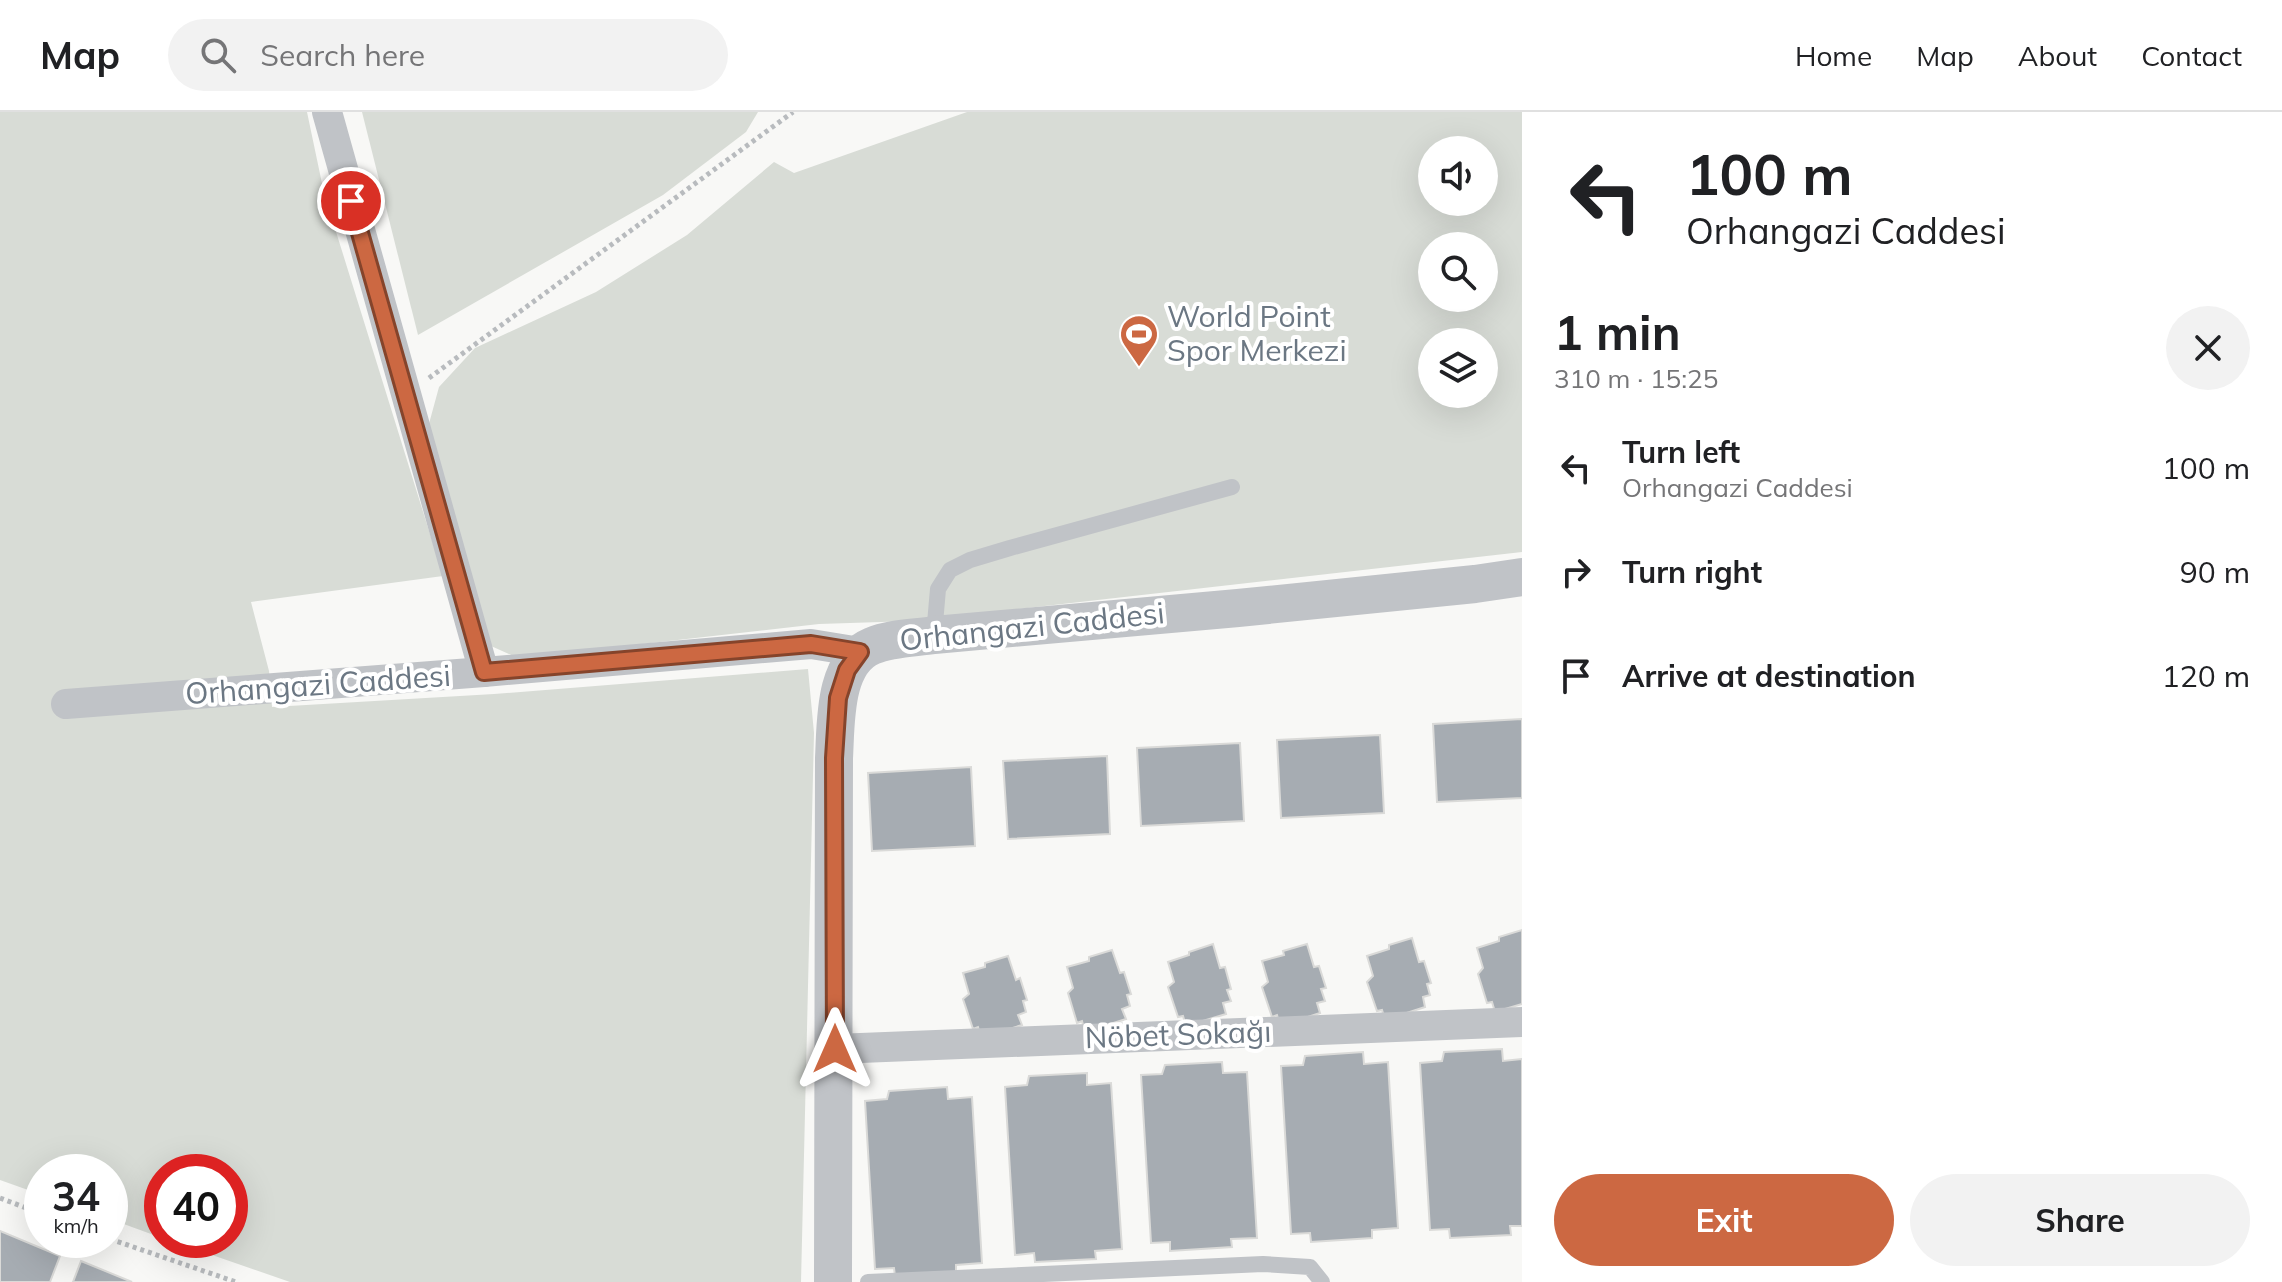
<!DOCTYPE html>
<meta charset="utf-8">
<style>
:root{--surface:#fff;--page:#f2f2f2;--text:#202124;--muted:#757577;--line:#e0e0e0;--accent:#cc6842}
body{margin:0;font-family:Mulish,sans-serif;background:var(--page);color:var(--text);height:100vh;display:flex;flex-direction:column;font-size:30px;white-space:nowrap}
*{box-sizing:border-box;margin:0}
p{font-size:26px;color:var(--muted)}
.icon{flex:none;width:44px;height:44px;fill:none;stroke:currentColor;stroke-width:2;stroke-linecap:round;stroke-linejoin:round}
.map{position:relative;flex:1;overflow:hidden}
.details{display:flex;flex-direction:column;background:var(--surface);width:760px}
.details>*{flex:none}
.top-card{background:#fff;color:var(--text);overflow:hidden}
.buttons{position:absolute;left:1418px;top:24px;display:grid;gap:16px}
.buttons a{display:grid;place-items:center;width:80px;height:80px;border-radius:50%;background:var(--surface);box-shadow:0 8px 32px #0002;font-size:40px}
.speed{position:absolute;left:24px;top:1042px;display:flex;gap:16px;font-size:40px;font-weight:700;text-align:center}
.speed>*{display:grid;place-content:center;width:104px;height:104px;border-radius:50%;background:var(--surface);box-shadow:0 8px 32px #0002;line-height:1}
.speed small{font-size:20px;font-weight:400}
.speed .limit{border:12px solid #d22;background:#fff;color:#111}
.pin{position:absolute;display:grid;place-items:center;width:68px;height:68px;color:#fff;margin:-34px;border:4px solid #fff;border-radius:50%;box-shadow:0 2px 8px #0007}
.me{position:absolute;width:88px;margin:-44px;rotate:0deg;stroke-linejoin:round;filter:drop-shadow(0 0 6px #0008)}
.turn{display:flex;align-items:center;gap:28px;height:168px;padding:0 32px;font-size:36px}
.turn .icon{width:104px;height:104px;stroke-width:2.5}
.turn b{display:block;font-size:56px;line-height:68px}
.round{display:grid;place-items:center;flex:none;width:84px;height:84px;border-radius:42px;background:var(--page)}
.overview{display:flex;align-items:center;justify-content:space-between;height:136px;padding:0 32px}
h1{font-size:48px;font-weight:700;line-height:60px}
.action{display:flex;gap:16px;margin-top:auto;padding:16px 32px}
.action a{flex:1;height:92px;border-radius:48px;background:var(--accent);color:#fff;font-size:32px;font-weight:700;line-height:92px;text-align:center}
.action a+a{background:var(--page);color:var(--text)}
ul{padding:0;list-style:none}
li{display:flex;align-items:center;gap:24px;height:104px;padding:0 32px}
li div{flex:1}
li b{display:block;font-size:30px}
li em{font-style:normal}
header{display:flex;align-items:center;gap:48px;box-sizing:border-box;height:112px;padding:0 40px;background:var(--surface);border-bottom:2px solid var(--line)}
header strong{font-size:38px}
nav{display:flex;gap:44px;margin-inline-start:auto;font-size:28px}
.search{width:560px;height:72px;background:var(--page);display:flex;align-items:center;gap:20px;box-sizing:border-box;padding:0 28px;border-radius:44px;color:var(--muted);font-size:30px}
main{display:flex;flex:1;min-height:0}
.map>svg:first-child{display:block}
</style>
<header>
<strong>Map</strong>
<div class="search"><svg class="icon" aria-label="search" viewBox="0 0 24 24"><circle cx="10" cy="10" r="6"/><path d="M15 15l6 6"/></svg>Search here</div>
<nav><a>Home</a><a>Map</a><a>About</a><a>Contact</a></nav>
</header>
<main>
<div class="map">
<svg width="1522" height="1170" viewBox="0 0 1522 1170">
<rect width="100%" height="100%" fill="#f8f8f6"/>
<g fill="#d8dcd6" fill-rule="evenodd">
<polygon points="0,0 307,0 324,81 443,464 251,490 269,559 272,595 494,582 808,557 814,621 801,1170 290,1170 169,1128 230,1128 230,1060 162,1060 162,1126 110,1107 110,1060 42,1060 42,1083 0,1068"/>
<polygon points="362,0 758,0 746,20 663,83 418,223"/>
<path d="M967,0H1522V440L912,509L819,512L518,546L491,534L427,319L439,275L475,236L596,180L687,123L774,50L794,61ZM1432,38H1484V90H1432ZM1432,134H1484V186H1432ZM1432,230H1484V282H1432Z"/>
</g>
<g fill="#a6acb2" stroke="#dadad8" stroke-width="2">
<polygon points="1522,607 1522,686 1437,690 1433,612"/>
<polygon points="1380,623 1384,701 1281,706 1277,628"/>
<polygon points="1240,631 1244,709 1141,714 1137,636"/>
<polygon points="1107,644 1110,722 1008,727 1003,649"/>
<polygon points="971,655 975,734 872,739 868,661"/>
<polygon points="1522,818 1522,892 1495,900 1492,890 1487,891 1478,862 1483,856 1477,836 1499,829 1499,825"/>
<polygon points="1412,826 1419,850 1424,849 1431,871 1427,872 1430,883 1423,885 1425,895 1385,908 1382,898 1377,899 1367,870 1373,864 1367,844 1389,837 1389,833"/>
<polygon points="1213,832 1220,856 1225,855 1231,877 1227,878 1231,889 1223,891 1226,902 1186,914 1183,904 1178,905 1168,875 1174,870 1168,850 1189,843 1189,840"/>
<polygon points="1307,832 1314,855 1319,854 1326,876 1321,877 1325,889 1317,891 1320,901 1280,914 1277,903 1272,905 1262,875 1268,870 1262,849 1284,843 1283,839"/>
<polygon points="1112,838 1120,861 1124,860 1131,882 1127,883 1130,894 1122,897 1126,907 1085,920 1082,909 1077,911 1068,881 1073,876 1067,855 1089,849 1089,845"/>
<polygon points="1008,844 1016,868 1020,866 1027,888 1023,889 1026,900 1018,903 1022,913 981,926 978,915 973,917 963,887 969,882 963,861 985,855 985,851"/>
<polygon points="1502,937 1503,949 1522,947 1522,1114 1510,1114 1511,1123 1450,1126 1449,1117 1430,1118 1420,951 1442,949 1444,940"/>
<polygon points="1363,940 1364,952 1388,950 1398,1116 1372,1118 1372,1126 1311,1130 1310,1121 1291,1122 1281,954 1303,953 1305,944"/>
<polygon points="1222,950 1223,961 1247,960 1257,1126 1231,1127 1232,1135 1170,1139 1170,1130 1151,1131 1141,963 1162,962 1165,953"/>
<polygon points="1087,961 1087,973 1111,971 1122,1137 1095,1139 1096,1147 1035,1150 1034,1141 1015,1143 1005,975 1027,973 1029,964"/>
<polygon points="947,975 948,987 972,985 982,1151 956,1153 956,1161 895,1164 894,1156 875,1157 865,989 887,987 889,979"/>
<polygon points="0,1119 60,1144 50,1170 0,1170"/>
<polygon points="81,1149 132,1170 73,1170"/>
</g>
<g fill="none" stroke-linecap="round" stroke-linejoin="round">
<g stroke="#b8bbbe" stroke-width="5" stroke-dasharray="4 4" stroke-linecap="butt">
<polyline points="429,266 793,0"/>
<polyline points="0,1086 42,1102"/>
<polyline points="110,1127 236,1170"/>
</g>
<g stroke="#c0c3c7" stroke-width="16">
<polyline points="934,523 938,477 950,458 970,448 1010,436 1232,375"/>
<polyline points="868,1170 1263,1152 1310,1155 1322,1170"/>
</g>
<g stroke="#c0c3c7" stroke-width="30">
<polyline points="327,0 484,560"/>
<polyline points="66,592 484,560 811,532 860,540"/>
<polyline points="835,937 1522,910"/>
</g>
<path stroke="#c0c3c7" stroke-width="38" d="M833,1170L834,646C836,612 833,550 872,534C891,526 914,526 934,523L1238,496L1475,472L1522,465"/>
</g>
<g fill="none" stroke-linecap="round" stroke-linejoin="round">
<defs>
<polyline id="route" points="351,89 484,560 811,532 860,540 847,558 838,586 834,646 835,937"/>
</defs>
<use href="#route" stroke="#85442b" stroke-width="20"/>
<use href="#route" stroke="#cc6842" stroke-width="14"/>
</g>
<defs>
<symbol id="stadium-pin" viewBox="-11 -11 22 30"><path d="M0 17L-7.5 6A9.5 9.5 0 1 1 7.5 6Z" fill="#cc6842" stroke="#fff"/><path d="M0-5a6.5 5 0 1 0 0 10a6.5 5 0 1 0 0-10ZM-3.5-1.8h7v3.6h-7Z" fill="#fff"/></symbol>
</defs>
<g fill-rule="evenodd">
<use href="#stadium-pin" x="1117" y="200" width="44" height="60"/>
</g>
<g text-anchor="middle" stroke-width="8" stroke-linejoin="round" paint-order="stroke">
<g font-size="30" fill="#6b7783" stroke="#fff" text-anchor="start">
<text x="1167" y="215">World Point<tspan x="1167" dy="34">Spor Merkezi</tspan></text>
</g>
<g font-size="30" fill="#6b7783" stroke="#fff">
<text transform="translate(1032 515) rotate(-6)" y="10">Orhangazi Caddesi</text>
<text transform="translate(318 573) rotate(-4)" y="10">Orhangazi Caddesi</text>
<text transform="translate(1178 923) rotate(-2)" y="10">Nöbet Sokağı</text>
</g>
</g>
</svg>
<div class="buttons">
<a><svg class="icon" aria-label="sound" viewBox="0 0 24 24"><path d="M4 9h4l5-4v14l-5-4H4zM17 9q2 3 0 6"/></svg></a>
<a><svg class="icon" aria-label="search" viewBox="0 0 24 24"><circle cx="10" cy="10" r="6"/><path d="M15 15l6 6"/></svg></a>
<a><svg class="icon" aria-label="layers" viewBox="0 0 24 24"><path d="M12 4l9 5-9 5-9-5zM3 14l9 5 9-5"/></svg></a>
</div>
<div class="speed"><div>34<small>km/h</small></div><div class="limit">40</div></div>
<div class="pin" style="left:351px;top:89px;background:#d93025"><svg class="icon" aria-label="arrive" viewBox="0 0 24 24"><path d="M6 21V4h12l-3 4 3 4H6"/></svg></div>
<svg class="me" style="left:835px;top:937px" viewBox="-20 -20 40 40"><path d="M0-17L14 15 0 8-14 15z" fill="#cc6842" stroke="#fff" stroke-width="4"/></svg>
</div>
<section class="details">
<div class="top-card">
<div class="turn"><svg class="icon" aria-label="left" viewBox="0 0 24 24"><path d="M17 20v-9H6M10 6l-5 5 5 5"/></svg><div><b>100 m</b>Orhangazi Caddesi</div></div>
</div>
<div class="overview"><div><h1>1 min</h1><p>310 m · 15:25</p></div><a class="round"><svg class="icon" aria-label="close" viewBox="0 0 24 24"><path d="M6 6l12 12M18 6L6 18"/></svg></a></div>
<ul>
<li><svg class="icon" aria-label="left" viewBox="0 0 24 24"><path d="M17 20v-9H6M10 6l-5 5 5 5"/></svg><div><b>Turn left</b><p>Orhangazi Caddesi</p></div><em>100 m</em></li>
<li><svg class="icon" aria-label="right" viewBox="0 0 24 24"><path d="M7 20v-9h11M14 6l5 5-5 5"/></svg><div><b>Turn right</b></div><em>90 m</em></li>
<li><svg class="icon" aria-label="arrive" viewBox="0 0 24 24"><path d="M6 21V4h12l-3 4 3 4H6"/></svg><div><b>Arrive at destination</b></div><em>120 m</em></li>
</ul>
<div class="action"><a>Exit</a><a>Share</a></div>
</section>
</main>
